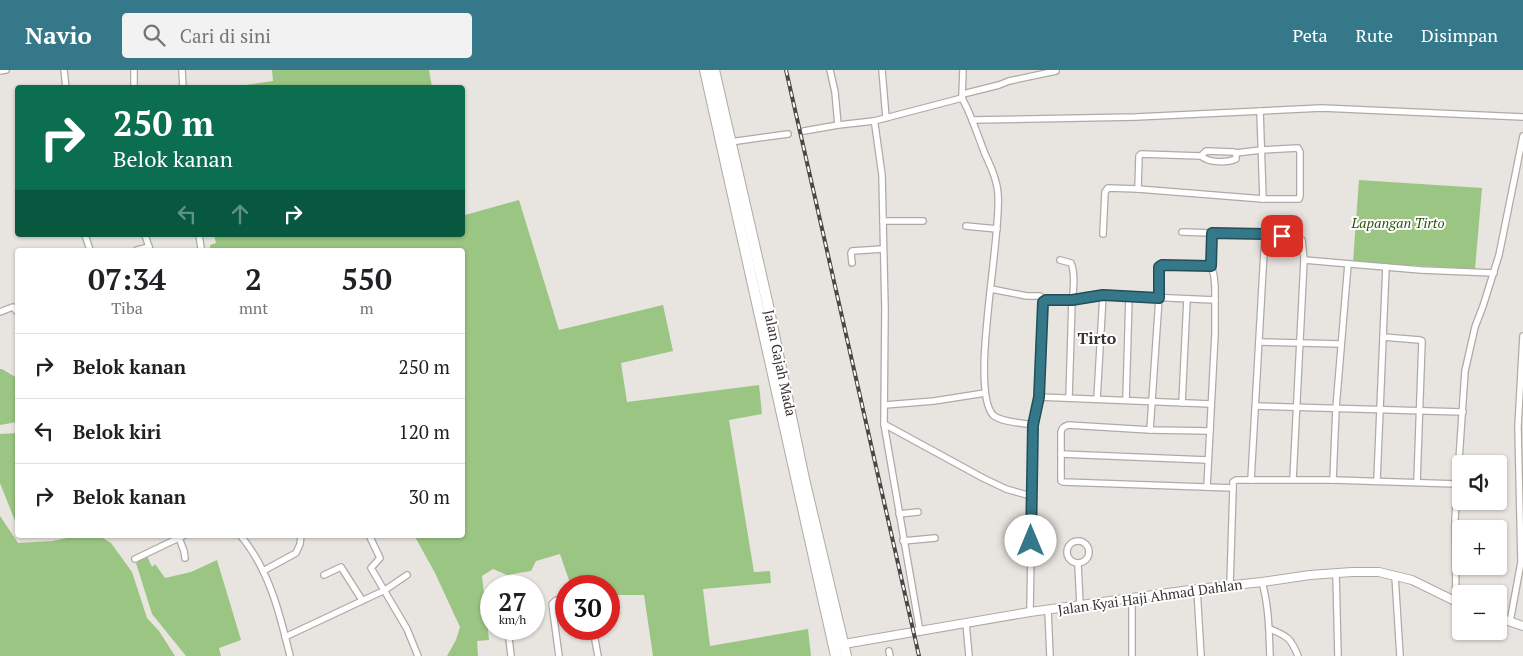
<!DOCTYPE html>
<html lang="id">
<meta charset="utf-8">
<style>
:root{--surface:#fff;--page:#f2f2f2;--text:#202124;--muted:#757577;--line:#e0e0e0;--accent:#357889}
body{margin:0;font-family:"PT Serif",serif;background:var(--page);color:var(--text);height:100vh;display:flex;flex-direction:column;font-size:19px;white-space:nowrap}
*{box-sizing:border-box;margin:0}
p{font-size:16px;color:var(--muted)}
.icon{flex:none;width:28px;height:28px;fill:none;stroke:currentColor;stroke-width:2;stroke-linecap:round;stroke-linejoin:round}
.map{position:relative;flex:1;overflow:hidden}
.sheet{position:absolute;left:15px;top:178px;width:450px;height:290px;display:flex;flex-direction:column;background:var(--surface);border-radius:5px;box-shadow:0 1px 4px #0004}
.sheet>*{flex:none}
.top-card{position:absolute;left:15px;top:15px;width:450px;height:152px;border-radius:5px;box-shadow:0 1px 4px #0004;background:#0b6e4f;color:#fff;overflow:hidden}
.buttons{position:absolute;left:1452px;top:385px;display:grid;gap:10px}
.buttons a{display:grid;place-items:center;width:55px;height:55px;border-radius:5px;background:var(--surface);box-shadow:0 1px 4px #0004;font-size:25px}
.speed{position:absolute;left:480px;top:505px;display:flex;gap:10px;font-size:25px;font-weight:700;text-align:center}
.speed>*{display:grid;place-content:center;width:65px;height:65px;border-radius:50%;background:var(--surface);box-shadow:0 1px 4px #0004;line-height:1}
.speed small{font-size:12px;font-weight:400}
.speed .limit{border:8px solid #d22;background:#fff;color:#111}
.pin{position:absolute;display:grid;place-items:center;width:42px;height:42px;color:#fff;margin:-21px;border-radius:10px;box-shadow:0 2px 8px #0006}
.me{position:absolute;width:55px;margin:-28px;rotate:0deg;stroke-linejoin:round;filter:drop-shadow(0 0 4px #0008)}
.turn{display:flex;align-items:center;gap:18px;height:105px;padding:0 15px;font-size:22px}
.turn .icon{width:65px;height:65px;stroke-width:2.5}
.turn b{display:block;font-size:35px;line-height:42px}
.lanes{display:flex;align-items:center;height:48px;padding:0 15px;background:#0003;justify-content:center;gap:25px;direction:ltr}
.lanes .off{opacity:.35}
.eta{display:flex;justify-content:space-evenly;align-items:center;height:85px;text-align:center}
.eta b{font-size:30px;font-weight:600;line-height:35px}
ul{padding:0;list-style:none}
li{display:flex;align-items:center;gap:15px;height:65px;padding:0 15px;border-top:1px solid var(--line)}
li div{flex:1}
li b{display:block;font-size:19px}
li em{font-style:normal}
header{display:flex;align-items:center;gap:30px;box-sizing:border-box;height:70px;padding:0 25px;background:var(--accent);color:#fff}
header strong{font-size:24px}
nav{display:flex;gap:28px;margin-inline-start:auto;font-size:18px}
.search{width:350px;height:45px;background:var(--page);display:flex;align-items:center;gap:12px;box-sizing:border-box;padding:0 18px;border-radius:5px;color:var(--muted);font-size:19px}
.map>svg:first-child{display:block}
</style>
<header>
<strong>Navio</strong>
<div class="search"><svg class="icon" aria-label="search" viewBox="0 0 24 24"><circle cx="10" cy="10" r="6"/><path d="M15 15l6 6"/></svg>Cari di sini</div>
<nav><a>Peta</a><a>Rute</a><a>Disimpan</a></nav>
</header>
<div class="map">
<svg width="1523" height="586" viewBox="0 0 1523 586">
<rect width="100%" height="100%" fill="#e8e4df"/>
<g fill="#9bc582">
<polygon points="272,0 429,0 432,17 232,17 273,11"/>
<polygon points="1359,110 1482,118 1475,199 1353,192"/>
<polygon points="519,130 559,260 663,235 673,281 621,293 627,332 759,315 762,344 729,350 754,502 770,501 771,513 703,519 710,576 808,559 811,586 653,586 644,525 609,525 609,516 571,516 560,484 536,491 531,501 507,505 493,499 482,506 489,570 477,571 478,586 447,586 456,570 460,557 435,503 414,465 462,465 462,180 210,180 210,175 216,173 214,165 462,165 463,136 465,145"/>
<polygon points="0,299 2,299 17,308 17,352 0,355"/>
<polygon points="17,363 18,363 17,456 0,413 0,364"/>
<polygon points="0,446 18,473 52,471 82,465 98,465 111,473 132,502 147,548 159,561 175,586 0,586"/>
<polygon points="147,486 152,497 155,494 165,508 191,502 217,490 241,570 219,578 221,586 186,586 152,544 136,493"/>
</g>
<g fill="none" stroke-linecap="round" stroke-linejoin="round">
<defs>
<g id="minor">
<polyline points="64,0 66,18"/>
<polyline points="182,0 183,18"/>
<polyline points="830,0 835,22 838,55 874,51 875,55 882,105 885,239 884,354 920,562"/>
<polyline points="882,0 886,48"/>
<polyline points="0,1 6,0"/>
<polyline points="134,18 134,0"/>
<polyline points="963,24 999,15 1009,11 1056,1"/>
<polyline points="962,26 963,0"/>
<polyline points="972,50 1136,47 1322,38 1523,47"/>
<path d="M874,51L962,28L967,38C974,53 979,69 985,84C991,97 997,110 998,124C1002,167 969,318 993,345C1000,352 1023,353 1033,355"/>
<polyline points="804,61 838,55"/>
<polyline points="730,72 788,64"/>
<polyline points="1201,86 1206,81 1234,82 1236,83 1261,80 1298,78 1300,82 1300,126 1299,129 1263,129"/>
<path d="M1138,119L1139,86L1141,84L1201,86C1209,93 1227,93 1236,89V83"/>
<polyline points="883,151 923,151"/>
<polyline points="966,156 997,159"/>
<polyline points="1182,162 1212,163"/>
<polyline points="1103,164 1105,122 1108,118 1138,119 1263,129 1260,41"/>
<polyline points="85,165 90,180"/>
<polyline points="145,165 150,180"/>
<polyline points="199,165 201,178"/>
<polyline points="137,180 149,177"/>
<path d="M1060,190L1071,193C1075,202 1074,220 1072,230L1069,328"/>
<polyline points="1304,190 1421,200 1494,203"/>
<polyline points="852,193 851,183 852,181 883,179"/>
<polyline points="991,219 1027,226 1040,226 1044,231"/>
<polyline points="0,242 13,237 18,243"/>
<polyline points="1383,267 1420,270 1422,271 1417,412"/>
<polyline points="1259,272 1341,274"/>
<polyline points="1039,327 1211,334"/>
<polyline points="1097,329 1103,225"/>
<polyline points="1126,330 1129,227"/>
<polyline points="1182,333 1187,229"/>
<polyline points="885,335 934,331 985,323"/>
<polyline points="1256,336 1463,342"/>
<polyline points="884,354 983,408 1006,419 1031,426"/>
<polyline points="1150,360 1159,228 1159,197 1162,195 1211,195"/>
<path d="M1210,361L1150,360L1068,355C1063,357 1062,358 1061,362V411L1063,412L1233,418"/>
<polyline points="1061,384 1207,390"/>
<polyline points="1251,410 1265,164"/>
<polyline points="1333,410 1336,338 1348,194"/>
<polyline points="1377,410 1386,197"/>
<polyline points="1207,417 1215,264 1215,217 1214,206 1211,195 1212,163 1265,164 1302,170 1304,190 1293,409"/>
<polyline points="899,444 918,442"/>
<path d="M240,465C269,499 280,544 290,586"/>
<polyline points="369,465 380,488 371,498 407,559 418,586"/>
<polyline points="179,468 184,481 185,488"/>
<circle cx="1078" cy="482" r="11"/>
<polyline points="903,471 935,468"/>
<polyline points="135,489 185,465"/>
<polyline points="1078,494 1080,535"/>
<polyline points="263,501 296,483 300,474 301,465"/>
<polyline points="1336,503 1338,586"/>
<polyline points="324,505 341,497 362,530"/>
<polyline points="1395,506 1400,586"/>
<path d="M1262,512C1269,537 1269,561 1270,586"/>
<polyline points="1230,515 1233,418 1233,412 1236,410 1333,410 1457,414"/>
<polyline points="1197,519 1201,586"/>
<polyline points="557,530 555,531 552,534 559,586"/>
<polyline points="1456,532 1455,449 1465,301 1475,257 1483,236 1499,185 1523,66"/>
<polyline points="1048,540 1050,586"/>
<polyline points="1030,542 1033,355 1039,327 1043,232 1046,230 1072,230 1103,225 1215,230"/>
<polyline points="1510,552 1521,492 1518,357 1523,266"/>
<polyline points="966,553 969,586"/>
<polyline points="508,559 511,586"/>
<polyline points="593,559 598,586"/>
<path d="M1270,559C1287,566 1291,568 1298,586"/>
<polyline points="285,567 385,520 407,505"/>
<polyline points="889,581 890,586"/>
<polyline points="1132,586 1132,529"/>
</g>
<g id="tertiary">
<polyline points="1499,548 1523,556"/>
<polyline points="838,575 1030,542 1197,519 1262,512 1310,505 1352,502 1379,502 1412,510 1461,534"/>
</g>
<g id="trunk">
<polyline points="705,0 836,586"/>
<polyline points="714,0 767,231 804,409 846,586"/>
</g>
</defs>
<use href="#minor" stroke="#aeaaa5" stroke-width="8"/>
<use href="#tertiary" stroke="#aeaaa5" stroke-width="10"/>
<use href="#trunk" stroke="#aeaaa5" stroke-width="12"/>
<use href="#minor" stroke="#fff" stroke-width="5.5"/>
<use href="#tertiary" stroke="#fff" stroke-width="8"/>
<use href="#trunk" stroke="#fff" stroke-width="10"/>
<defs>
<polyline id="rail" points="786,0 919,586"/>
</defs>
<use href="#rail" stroke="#4a4745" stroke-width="4"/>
<use href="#rail" stroke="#fff" stroke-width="2" stroke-dasharray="5.5" stroke-linecap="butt"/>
</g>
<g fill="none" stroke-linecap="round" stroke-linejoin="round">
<defs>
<polyline id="route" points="1031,471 1033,355 1039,327 1043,232 1046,230 1072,230 1103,225 1159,228 1159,197 1162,195 1211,196 1212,163 1264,164 1282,166"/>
</defs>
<use href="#route" stroke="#224e59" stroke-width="12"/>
<use href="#route" stroke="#357889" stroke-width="9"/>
</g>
<g text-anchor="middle" stroke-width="4" stroke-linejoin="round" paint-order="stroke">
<g font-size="14" font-style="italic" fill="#2c5406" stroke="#fff">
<text x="1398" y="158">Lapangan Tirto</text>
</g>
<g font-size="14" fill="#373533" stroke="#fff">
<text transform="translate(780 293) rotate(78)" y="5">Jalan Gajah Mada</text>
<text transform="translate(1150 527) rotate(-8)" y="5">Jalan Kyai Haji Ahmad Dahlan</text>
</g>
<g font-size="16" font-weight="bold" fill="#373533" stroke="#fff">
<text x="1097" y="274">Tirto</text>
</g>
</g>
</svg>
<div class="buttons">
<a><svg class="icon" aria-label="sound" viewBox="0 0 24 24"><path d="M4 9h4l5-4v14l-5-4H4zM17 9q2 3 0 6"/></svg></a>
<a>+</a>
<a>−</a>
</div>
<div class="speed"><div>27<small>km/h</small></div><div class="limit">30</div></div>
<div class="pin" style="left:1282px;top:166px;background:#d93025"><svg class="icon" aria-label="arrive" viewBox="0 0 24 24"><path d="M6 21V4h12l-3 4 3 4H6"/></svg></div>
<svg class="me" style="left:1031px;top:471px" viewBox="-20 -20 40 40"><circle r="19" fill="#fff"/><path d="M0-13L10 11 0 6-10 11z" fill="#357889"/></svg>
<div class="top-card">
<div class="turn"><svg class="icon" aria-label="right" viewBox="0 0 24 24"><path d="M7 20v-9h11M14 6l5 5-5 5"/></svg><div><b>250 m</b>Belok kanan</div></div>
<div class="lanes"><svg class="icon off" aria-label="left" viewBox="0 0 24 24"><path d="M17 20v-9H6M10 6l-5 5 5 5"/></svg><svg class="icon off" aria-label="ahead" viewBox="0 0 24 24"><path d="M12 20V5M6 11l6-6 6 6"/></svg><svg class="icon" aria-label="right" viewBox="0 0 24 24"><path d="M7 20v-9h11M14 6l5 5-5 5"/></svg></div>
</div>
<section class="sheet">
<div class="eta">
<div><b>07:34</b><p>Tiba</p></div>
<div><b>2</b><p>mnt</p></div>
<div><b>550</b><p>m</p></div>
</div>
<ul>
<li><svg class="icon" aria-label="right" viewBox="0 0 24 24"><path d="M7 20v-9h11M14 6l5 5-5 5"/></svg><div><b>Belok kanan</b></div><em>250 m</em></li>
<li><svg class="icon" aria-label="left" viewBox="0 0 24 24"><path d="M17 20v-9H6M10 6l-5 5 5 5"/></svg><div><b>Belok kiri</b></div><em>120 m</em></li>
<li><svg class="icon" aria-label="right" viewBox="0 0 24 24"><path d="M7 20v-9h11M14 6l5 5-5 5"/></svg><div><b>Belok kanan</b></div><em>30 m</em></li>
</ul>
</section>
</div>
